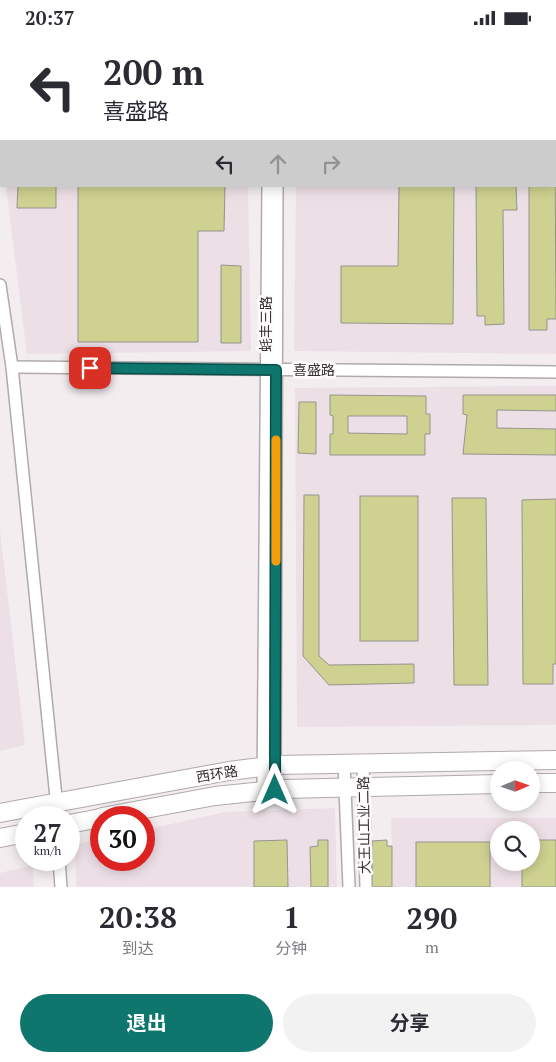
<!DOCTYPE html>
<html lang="zh">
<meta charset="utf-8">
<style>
:root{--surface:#fff;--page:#f2f2f3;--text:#2b2b33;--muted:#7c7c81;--accent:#0f766e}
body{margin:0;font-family:"PT Serif","Noto Sans SC",serif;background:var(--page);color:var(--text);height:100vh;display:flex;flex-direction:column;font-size:19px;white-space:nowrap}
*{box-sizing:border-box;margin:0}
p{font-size:16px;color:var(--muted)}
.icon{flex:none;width:28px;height:28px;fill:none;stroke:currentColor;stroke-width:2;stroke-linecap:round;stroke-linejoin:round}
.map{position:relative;height:852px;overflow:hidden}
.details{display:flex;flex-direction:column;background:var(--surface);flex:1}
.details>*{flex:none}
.top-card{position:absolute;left:0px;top:0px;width:556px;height:152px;box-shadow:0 2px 12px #0003;background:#fff;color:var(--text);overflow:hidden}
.needle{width:32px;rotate:88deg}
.fabs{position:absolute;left:490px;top:726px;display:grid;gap:10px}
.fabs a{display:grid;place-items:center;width:50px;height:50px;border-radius:50%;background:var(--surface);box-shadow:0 2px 12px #0003;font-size:25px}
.speed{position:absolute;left:15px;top:771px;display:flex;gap:10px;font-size:25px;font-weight:700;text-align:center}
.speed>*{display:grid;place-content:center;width:65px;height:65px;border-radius:50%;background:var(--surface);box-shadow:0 2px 12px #0003;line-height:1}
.speed small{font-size:12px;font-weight:400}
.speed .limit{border:8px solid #d22;background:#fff;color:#111}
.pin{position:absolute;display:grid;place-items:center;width:42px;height:42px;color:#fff;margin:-21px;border-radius:10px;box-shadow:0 2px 8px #0006}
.me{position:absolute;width:55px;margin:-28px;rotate:0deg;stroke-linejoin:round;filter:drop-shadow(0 0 4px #0008)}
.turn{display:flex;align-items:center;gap:18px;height:105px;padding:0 20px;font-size:22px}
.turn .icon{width:65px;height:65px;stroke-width:2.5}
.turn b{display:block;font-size:35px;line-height:42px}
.lanes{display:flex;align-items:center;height:48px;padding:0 20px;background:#0003;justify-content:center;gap:25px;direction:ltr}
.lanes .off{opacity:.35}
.eta{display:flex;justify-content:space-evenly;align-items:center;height:85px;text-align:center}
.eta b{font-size:30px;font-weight:700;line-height:35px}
.primary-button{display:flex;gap:10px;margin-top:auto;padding:10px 20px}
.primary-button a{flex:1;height:58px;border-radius:30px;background:var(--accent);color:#fff;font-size:20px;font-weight:700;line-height:58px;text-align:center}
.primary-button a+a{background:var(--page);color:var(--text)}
.status{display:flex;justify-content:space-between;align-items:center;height:35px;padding:0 25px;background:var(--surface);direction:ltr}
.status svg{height:14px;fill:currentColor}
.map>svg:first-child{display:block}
</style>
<div class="status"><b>20:37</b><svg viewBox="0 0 49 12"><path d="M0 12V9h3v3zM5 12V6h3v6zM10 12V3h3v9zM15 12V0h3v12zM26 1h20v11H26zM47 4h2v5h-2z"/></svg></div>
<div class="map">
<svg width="556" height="852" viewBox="0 0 556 852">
<rect width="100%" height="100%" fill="#f3edf0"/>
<g fill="#eddfe6" fill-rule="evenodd">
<polygon points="0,0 246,0 246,1 1,1 1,116"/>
<polygon points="297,0 556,0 556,319 294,316 296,151 555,151 555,1"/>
<polygon points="6,151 248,151 251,316 27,319"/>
<polygon points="556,351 556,690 297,692 295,353"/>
<polygon points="0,495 25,710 0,716"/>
<polygon points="335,773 337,852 77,852 74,810 101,804 101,825 144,825 144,795 225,777"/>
<path d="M391,783H556V852H393ZM499,795H531V828H499Z"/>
<polygon points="33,830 34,852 0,852 0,838"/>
</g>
<g fill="#ced18f" stroke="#94958f" fill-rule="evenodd">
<polygon points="0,0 33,0 1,1 1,50"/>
<rect x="76" y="0" width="124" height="1"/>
<rect x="370" y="0" width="71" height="1"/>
<polygon points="533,0 556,0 556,70 555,1"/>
<polygon points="555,109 556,284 547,284 547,295 529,295 529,151 555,151"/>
<polygon points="18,151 56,151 56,173 17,173"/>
<polygon points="78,151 225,151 224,196 198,196 198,307 78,307"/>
<polygon points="399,151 454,151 453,289 341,288 341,231 398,231"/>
<polygon points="476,151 516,151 517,175 503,175 504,289 485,290 485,281 477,281"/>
<polygon points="221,230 241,231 241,308 221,308"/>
<path d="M330,360L426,361V379H430V399H425V420H330V399H333V381L330,380ZM348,381H407V399L348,398Z"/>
<polygon points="463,360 556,360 556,376 497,375 497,393 556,394 556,420 463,419 467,380 463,379"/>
<polygon points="299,367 316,367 316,419 298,418"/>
<polygon points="304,460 319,460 319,621 329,630 414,629 414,648 329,650 303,621"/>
<rect x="360" y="461" width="58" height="145"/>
<polygon points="452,463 486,463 488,650 454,650"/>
<polygon points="556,464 556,629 553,629 553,649 523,649 522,465"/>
<polygon points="287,805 288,852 254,852 254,806"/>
<polygon points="318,805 328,805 328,852 311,852 310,812 318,811"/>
<polygon points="387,805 387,811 392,811 392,852 372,852 372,806"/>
<polygon points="531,805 556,805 556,852 522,852 522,828 531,828"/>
<rect x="416" y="807" width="74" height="45"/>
</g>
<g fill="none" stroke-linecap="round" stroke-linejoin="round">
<defs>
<g id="minor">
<polyline points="269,1 269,0"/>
<polyline points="277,1 277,0"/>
<polyline points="0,250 12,332 58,782"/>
<polyline points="12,332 556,337"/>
<polyline points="363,728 366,852"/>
<polyline points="344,729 349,852"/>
<polyline points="275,755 277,151"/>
<polyline points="263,756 268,151"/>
<polyline points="59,825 61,852"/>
</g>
<g id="primary">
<polyline points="531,748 556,748"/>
<polyline points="0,778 229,736 277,730 556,725"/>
<polyline points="102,782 215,761 283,754 499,749"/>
<polyline points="69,789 101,783"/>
<polyline points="0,803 26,798"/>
</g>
</defs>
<use href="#minor" stroke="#b0aaad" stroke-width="14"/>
<use href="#primary" stroke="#b0aaad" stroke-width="20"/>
<use href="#minor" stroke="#fff" stroke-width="11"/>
<use href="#primary" stroke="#fff" stroke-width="18"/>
</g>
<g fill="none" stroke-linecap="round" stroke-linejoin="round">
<defs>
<polyline id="route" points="90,333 276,335 275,755"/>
</defs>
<use href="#route" stroke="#0a4d48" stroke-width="12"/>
<use href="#route" stroke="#0f766e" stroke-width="9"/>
<polyline stroke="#f59e0b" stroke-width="9" points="276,526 276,405"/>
</g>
<g text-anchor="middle" stroke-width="5" stroke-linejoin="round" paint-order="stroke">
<g font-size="14" fill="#353233" stroke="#fffbfd">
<text transform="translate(266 289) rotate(-90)" y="5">蚝丰三路</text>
<text x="314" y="340">喜盛路</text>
<text transform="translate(217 739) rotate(-9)" y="5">西环路</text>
<text transform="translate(364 790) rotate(-91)" y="5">大王山工业二路</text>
</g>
</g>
</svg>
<div class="fabs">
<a><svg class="needle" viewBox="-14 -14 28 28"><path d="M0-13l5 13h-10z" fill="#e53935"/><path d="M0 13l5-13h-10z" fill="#7c7c81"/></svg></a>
<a><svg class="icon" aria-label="search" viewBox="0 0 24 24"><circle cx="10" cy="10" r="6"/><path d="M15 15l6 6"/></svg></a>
</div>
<div class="speed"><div>27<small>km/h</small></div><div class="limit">30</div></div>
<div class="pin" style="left:90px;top:333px;background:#d93025"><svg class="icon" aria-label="arrive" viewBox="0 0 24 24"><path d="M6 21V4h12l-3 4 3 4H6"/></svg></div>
<svg class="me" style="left:275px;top:755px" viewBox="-20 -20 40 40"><path d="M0-17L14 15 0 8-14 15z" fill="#0f766e" stroke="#fff" stroke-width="4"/></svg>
<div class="top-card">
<div class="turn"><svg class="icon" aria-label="left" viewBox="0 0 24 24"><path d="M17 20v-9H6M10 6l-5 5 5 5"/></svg><div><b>200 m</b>喜盛路</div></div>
<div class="lanes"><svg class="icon" aria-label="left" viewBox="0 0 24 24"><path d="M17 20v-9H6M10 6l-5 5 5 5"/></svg><svg class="icon off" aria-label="ahead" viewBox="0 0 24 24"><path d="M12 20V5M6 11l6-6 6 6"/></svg><svg class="icon off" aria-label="right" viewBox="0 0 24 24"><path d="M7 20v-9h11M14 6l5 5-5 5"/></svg></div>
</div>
</div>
<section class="details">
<div class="eta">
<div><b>20:38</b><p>到达</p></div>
<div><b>1</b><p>分钟</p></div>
<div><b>290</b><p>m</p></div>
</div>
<div class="primary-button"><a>退出</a><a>分享</a></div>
</section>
